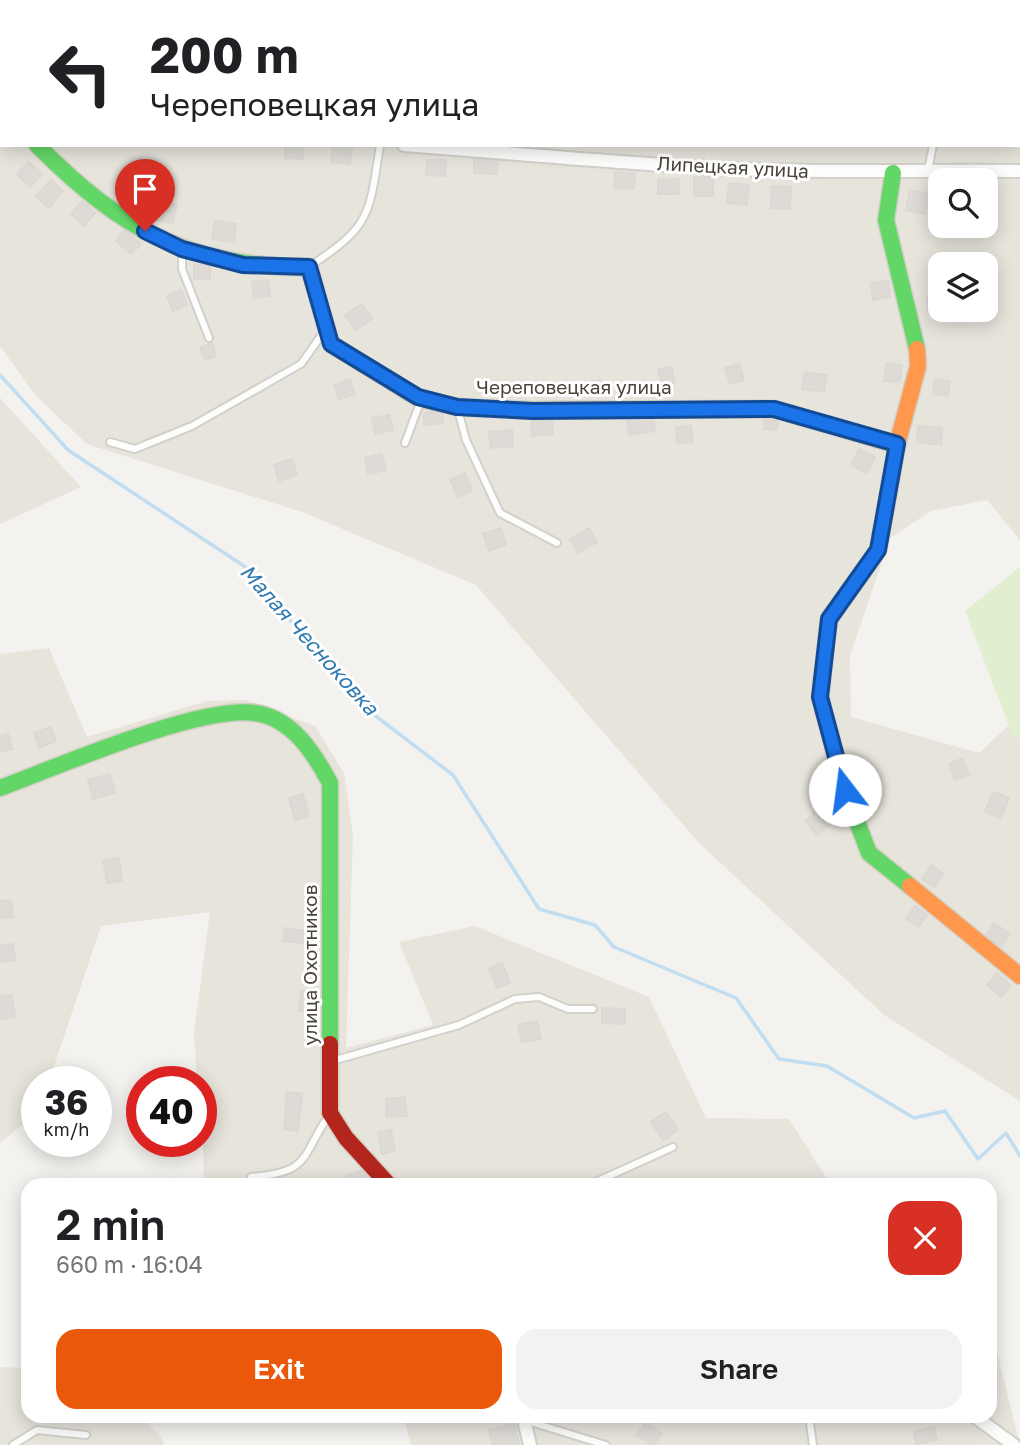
<!DOCTYPE html>
<meta charset="utf-8">
<style>
:root{--surface:#fff;--page:#f2f2f2;--text:#202124;--muted:#757577;--accent:#ea580c}
body{margin:0;font-family:"Golos Text",sans-serif;background:var(--page);color:var(--text);height:100vh;display:flex;flex-direction:column;font-size:26px;white-space:nowrap}
*{box-sizing:border-box;margin:0}
p{font-size:23px;color:var(--muted)}
.icon{flex:none;width:38px;height:38px;fill:none;stroke:currentColor;stroke-width:2;stroke-linecap:round;stroke-linejoin:round}
.map{position:relative;flex:1;overflow:hidden}
.side{position:absolute;left:21px;top:1178px;width:976px;height:245px;display:flex;flex-direction:column;background:var(--surface);border-radius:21px;box-shadow:0 4px 18px #0003}
.side>*{flex:none}
.top-card{position:absolute;left:0px;top:0px;width:1020px;height:147px;box-shadow:0 4px 18px #0003;background:#fff;color:var(--text);overflow:hidden}
.buttons{position:absolute;left:928px;top:168px;display:grid;gap:14px}
.buttons a{display:grid;place-items:center;width:70px;height:70px;border-radius:14px;background:var(--surface);box-shadow:0 4px 18px #0003;font-size:35px}
.speed{position:absolute;left:21px;top:1066px;display:flex;gap:14px;font-size:35px;font-weight:700;text-align:center}
.speed>*{display:grid;place-content:center;width:91px;height:91px;border-radius:50%;background:var(--surface);box-shadow:0 4px 18px #0003;line-height:1}
.speed small{font-size:18px;font-weight:400}
.speed .limit{border:10px solid #d22;background:#fff;color:#111}
.pin{position:absolute;display:grid;place-items:center;width:60px;height:60px;color:#fff;margin:-72px -30px;border-radius:50% 50% 50% 0;rotate:-45deg;box-shadow:0 0 7px #0007}
.pin .icon{rotate:45deg}
.me{position:absolute;width:77px;margin:-38px;rotate:345deg;stroke-linejoin:round;filter:drop-shadow(0 0 5px #0008)}
.turn{display:flex;align-items:center;gap:24px;height:147px;padding:0 35px;font-size:32px}
.turn .icon{width:91px;height:91px;stroke-width:2.5}
.turn b{display:block;font-size:49px;line-height:60px}
.round{display:grid;place-items:center;flex:none;width:74px;height:74px;border-radius:21px;background:var(--page)}
.headline{display:flex;align-items:center;justify-content:space-between;height:119px;padding:0 35px}
h1{font-size:42px;font-weight:600;line-height:52px}
.cta{display:flex;gap:14px;margin-top:auto;padding:14px 35px}
.cta a{flex:1;height:80px;border-radius:21px;background:var(--accent);color:#fff;font-size:28px;font-weight:600;line-height:80px;text-align:center}
.cta a+a{background:var(--page);color:var(--text)}
.map>svg:first-child{display:block}
</style>
<div class="map">
<svg width="1020" height="1445" viewBox="0 0 1020 1445">
<rect width="100%" height="100%" fill="#f4f2ee"/>
<g fill="#e7e4dc" fill-rule="evenodd">
<path d="M0,0H1020V540L987,500L931,511L890,538L850,656L851,717L979,753L1009,725L1013,736L1020,737V1101L884,1015L699,843L476,585L302,512L87,444L36,396L0,346ZM2,2H1018V145H2ZM940,180H985V226H940ZM940,264H985V310H940Z"/>
<polygon points="0,398 81,487 0,524"/>
<polygon points="49,648 87,737 207,701 246,700 315,726 344,773 353,836 346,1048 433,1025 399,942 475,926 649,997 706,1118 789,1119 831,1185 204,1185 201,1082 197,1081 194,1033 210,912 101,926 49,1081 37,1082 37,1113 0,1143 0,654"/>
<polygon points="991,1345 997,1352 1020,1445 411,1445 403,1416 990,1416"/>
<polygon points="0,1367 28,1368 28,1416 140,1416 162,1438 164,1445 0,1445"/>
</g>
<polygon fill="#e1eecf" points="1020,567 1020,737 1013,736 965,611"/>
<g fill="none" stroke-linecap="round" stroke-linejoin="round">
<polyline stroke="#c0ddf1" stroke-width="3.5" points="0,375 68,450 247,568 360,704 453,775 539,909 595,925 614,947 736,998 779,1059 827,1066 914,1118 945,1111 978,1159 1006,1133 1020,1156"/>
</g>
<g fill="#dedbd6" stroke="#dcd9d4" stroke-width="2">
<polygon points="285,145 303,145 303,159 285,158"/>
<polygon points="333,145 352,147 350,164 331,162"/>
<polygon points="474,157 498,158 497,174 474,173"/>
<polygon points="427,160 446,160 445,176 426,175"/>
<polygon points="29,162 42,174 30,187 17,174"/>
<polygon points="615,172 635,173 634,189 614,188"/>
<rect x="694" y="177" width="19" height="19"/>
<polygon points="679,179 679,194 658,194 658,180"/>
<polygon points="51,180 63,191 49,208 36,197"/>
<polygon points="729,183 749,185 747,205 727,203"/>
<polygon points="772,186 791,187 790,209 771,208"/>
<polygon points="910,190 929,194 925,214 906,210"/>
<polygon points="82,201 95,213 84,226 71,214"/>
<polygon points="162,201 177,205 172,224 157,220"/>
<polygon points="215,221 236,224 234,242 212,239"/>
<polygon points="125,230 141,244 131,254 116,241"/>
<rect x="194" y="265" width="16" height="14"/>
<polygon points="268,280 270,296 254,298 252,282"/>
<polygon points="888,281 890,297 873,300 871,283"/>
<polygon points="181,290 187,304 173,311 167,296"/>
<polygon points="940,296 940,310 948,311 928,312 927,297"/>
<polygon points="362,304 372,319 355,330 345,315"/>
<polygon points="212,343 216,356 205,360 200,347"/>
<polygon points="886,363 902,365 900,382 884,381"/>
<polygon points="739,364 744,380 730,384 725,368"/>
<polygon points="672,367 674,383 661,385 658,369"/>
<polygon points="805,372 827,375 824,392 802,389"/>
<polygon points="350,379 355,394 339,399 334,385"/>
<polygon points="935,379 950,381 948,396 933,394"/>
<polygon points="601,380 602,391 589,392 588,381"/>
<polygon points="442,411 443,423 424,425 424,413"/>
<polygon points="652,414 655,431 629,435 627,418"/>
<polygon points="389,415 393,430 375,434 372,418"/>
<polygon points="552,418 553,434 532,436 531,419"/>
<polygon points="764,419 778,420 777,430 764,429"/>
<polygon points="691,426 693,442 677,443 676,427"/>
<polygon points="918,426 942,428 941,445 917,442"/>
<polygon points="512,430 513,446 491,448 489,432"/>
<polygon points="859,449 875,457 867,473 851,465"/>
<polygon points="382,454 386,470 368,474 365,458"/>
<polygon points="292,459 297,475 279,481 274,465"/>
<polygon points="465,473 472,491 458,497 450,479"/>
<polygon points="501,528 506,545 489,551 483,534"/>
<polygon points="589,528 597,542 578,553 570,539"/>
<polygon points="51,727 56,741 39,748 34,733"/>
<polygon points="8,734 12,749 0,752 0,736"/>
<polygon points="963,758 969,775 955,780 949,764"/>
<polygon points="110,774 115,793 93,799 88,780"/>
<polygon points="993,792 1009,798 1001,818 985,812"/>
<polygon points="303,794 309,816 295,820 289,798"/>
<polygon points="816,811 828,826 817,835 805,821"/>
<polygon points="119,858 122,881 107,883 103,860"/>
<polygon points="932,865 943,873 934,887 922,879"/>
<polygon points="306,892 321,892 322,911 306,911"/>
<polygon points="11,900 13,917 0,918 0,901"/>
<polygon points="915,906 927,915 919,927 906,918"/>
<polygon points="994,923 1010,934 1001,946 986,935"/>
<polygon points="285,928 310,931 308,944 283,941"/>
<polygon points="13,944 15,960 0,962 0,946"/>
<polygon points="502,963 510,983 497,988 489,968"/>
<polygon points="997,973 1011,986 1001,997 987,985"/>
<polygon points="301,991 317,992 315,1013 299,1011"/>
<polygon points="12,995 15,1017 0,1019 0,996"/>
<polygon points="602,1008 625,1009 625,1024 602,1023"/>
<polygon points="537,1021 541,1039 522,1042 518,1025"/>
<polygon points="287,1092 302,1094 298,1131 284,1129"/>
<polygon points="405,1097 407,1116 387,1117 386,1099"/>
<polygon points="666,1112 678,1130 663,1140 651,1122"/>
<polygon points="391,1130 395,1151 382,1154 378,1133"/>
<polygon points="363,1170 368,1185 348,1185 345,1176"/>
<polygon points="646,1422 662,1434 653,1445 636,1435"/>
<polygon points="514,1424 519,1444 493,1445 489,1430"/>
<polygon points="934,1427 937,1440 916,1444 914,1432"/>
</g>
<g fill="none" stroke-linecap="round" stroke-linejoin="round">
<defs>
<g id="lane">
<polyline points="957,2 957,0"/>
<polyline points="928,170 933,145"/>
<polyline points="182,251 182,269 209,338"/>
<path d="M310,266C371,226 369,216 380,145"/>
<polyline points="458,410 466,440 500,513 557,543"/>
<polyline points="110,442 135,449 192,426 301,364 323,333"/>
<polyline points="405,443 421,400"/>
<polyline points="332,1061 459,1025 515,999 539,997 568,1009 593,1009"/>
<path d="M251,1177C311,1172 300,1158 329,1115"/>
<polyline points="589,1185 673,1147"/>
<polyline points="809,1416 813,1445"/>
<polyline points="524,1420 606,1445"/>
<polyline points="13,1445 37,1430 86,1435"/>
</g>
<g id="street">
<polyline points="596,0 598,2"/>
<polyline points="0,118 2,118"/>
<path d="M404,145C514,153 623,164 733,169C829,173 924,170 1020,171"/>
<polyline points="523,1416 530,1445"/>
<polyline points="974,1416 1014,1445"/>
</g>
<g id="fast">
<path d="M37,145C121,229 188,268 309,267L331,344L418,398L457,407L522,410"/>
<polyline points="893,173 886,220 917,349"/>
<polyline points="897,445 878,550 829,619 820,697 845,790 869,853 910,886"/>
<path d="M0,788C57,767 199,705 255,713C292,718 314,753 330,783V1044"/>
</g>
<g id="slow">
<polyline points="522,410 774,409 897,445 918,366 917,349"/>
<polyline points="910,886 1020,976"/>
</g>
<polyline id="jam" points="330,1044 330,1113 346,1138 389,1185"/>
</defs>
<use href="#lane" stroke="#d2d0cb" stroke-width="10"/>
<use href="#street" stroke="#d2d0cb" stroke-width="16"/>
<use href="#fast" stroke="#d3cfc5" stroke-width="19"/>
<use href="#slow" stroke="#d3cfc5" stroke-width="19"/>
<use href="#jam" stroke="#d3cfc5" stroke-width="19"/>
<use href="#lane" stroke="#fdfdfc" stroke-width="6"/>
<use href="#street" stroke="#fdfdfc" stroke-width="12"/>
<use href="#fast" stroke="#63d668" stroke-width="16"/>
<use href="#slow" stroke="#ff974d" stroke-width="16"/>
<use href="#jam" stroke="#b3261e" stroke-width="16"/>
</g>
<g fill="none" stroke-linecap="round" stroke-linejoin="round">
<defs>
<polyline id="route" points="145,231 182,249 243,265 309,267 331,344 418,397 457,407 533,411 774,409 897,444 878,550 829,619 820,697 845,790"/>
</defs>
<use href="#route" stroke="#114b97" stroke-width="18"/>
<use href="#route" stroke="#1a73e8" stroke-width="12"/>
</g>
<g text-anchor="middle" stroke-width="6" stroke-linejoin="round" paint-order="stroke">
<g font-size="19" fill="#4b4439" stroke="#fff">
<text transform="translate(733 167) rotate(3)" y="7">Липецкая улица</text>
<text x="574" y="394">Череповецкая улица</text>
<text transform="translate(310 965) rotate(-90)" y="7">улица Охотников</text>
</g>
<g font-size="21" font-style="italic" fill="#2e7ab2" stroke="#fff">
<text transform="translate(309 640) rotate(48)" y="7">Малая Чесноковка</text>
</g>
</g>
</svg>
<div class="buttons">
<a><svg class="icon" aria-label="search" viewBox="0 0 24 24"><circle cx="10" cy="10" r="6"/><path d="M15 15l6 6"/></svg></a>
<a><svg class="icon" aria-label="layers" viewBox="0 0 24 24"><path d="M12 4l9 5-9 5-9-5zM3 14l9 5 9-5"/></svg></a>
</div>
<div class="speed"><div>36<small>km/h</small></div><div class="limit">40</div></div>
<div class="pin" style="left:145px;top:231px;background:#d93025"><svg class="icon" aria-label="arrive" viewBox="0 0 24 24"><path d="M6 21V4h12l-3 4 3 4H6"/></svg></div>
<svg class="me" style="left:845px;top:790px" viewBox="-20 -20 40 40"><circle r="19" fill="#fff"/><path d="M0-13L10 11 0 6-10 11z" fill="#1a73e8"/></svg>
<div class="top-card">
<div class="turn"><svg class="icon" aria-label="left" viewBox="0 0 24 24"><path d="M17 20v-9H6M10 6l-5 5 5 5"/></svg><div><b>200 m</b>Череповецкая улица</div></div>
</div>
<section class="side">
<div class="headline"><div><h1>2 min</h1><p>660 m · 16:04</p></div><a class="round" style="background:#d93025;color:#fff"><svg class="icon" aria-label="close" viewBox="0 0 24 24"><path d="M6 6l12 12M18 6L6 18"/></svg></a></div>
<div class="cta"><a>Exit</a><a>Share</a></div>
</section>
</div>
